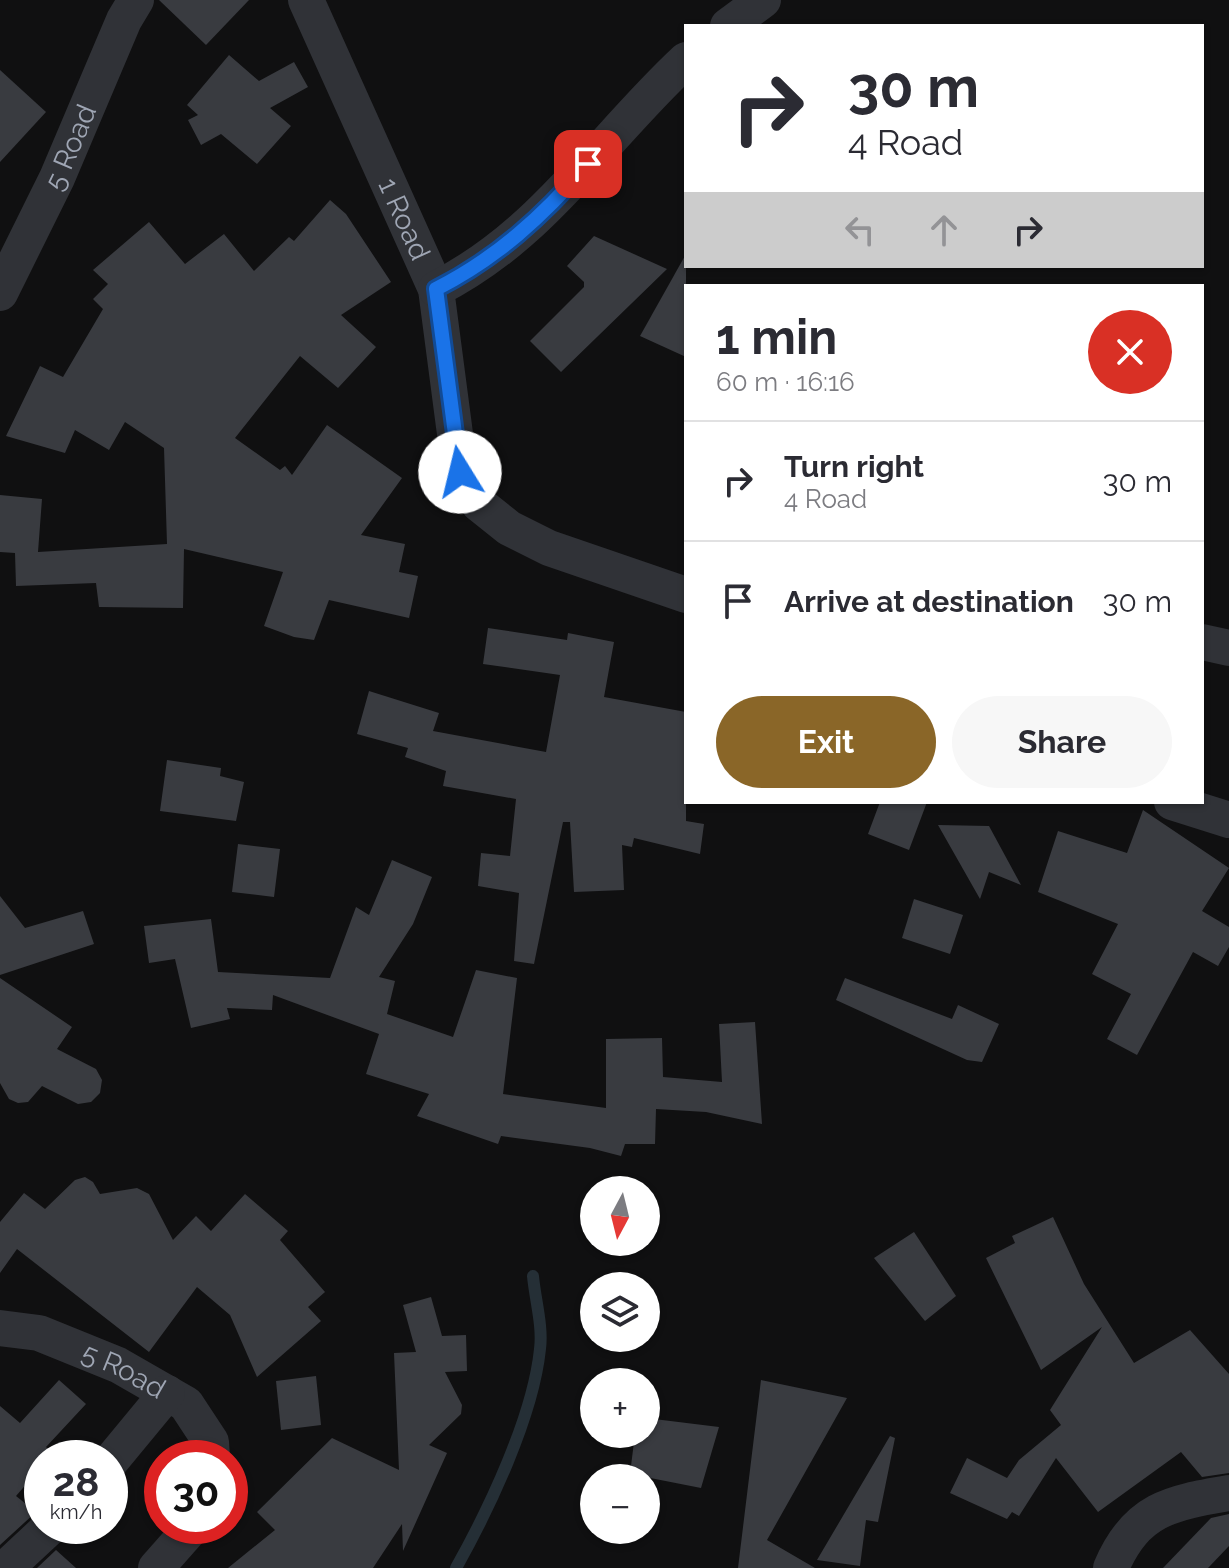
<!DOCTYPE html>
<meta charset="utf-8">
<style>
:root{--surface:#fff;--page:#f7f7f7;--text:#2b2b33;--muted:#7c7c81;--line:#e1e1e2;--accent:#8a6628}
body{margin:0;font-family:Raleway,sans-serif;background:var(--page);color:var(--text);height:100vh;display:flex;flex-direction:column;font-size:30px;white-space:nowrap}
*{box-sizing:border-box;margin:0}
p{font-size:26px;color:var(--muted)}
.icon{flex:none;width:44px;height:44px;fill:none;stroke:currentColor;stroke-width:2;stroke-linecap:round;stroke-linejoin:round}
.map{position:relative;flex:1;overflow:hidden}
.panel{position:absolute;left:684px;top:284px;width:520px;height:520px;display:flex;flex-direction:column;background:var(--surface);border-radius:0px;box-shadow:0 2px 6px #0004}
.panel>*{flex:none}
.hud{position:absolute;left:684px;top:24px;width:520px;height:244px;border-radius:0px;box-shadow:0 2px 6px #0004;background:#fff;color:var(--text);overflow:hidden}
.needle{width:52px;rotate:187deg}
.buttons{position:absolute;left:580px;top:1176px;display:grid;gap:16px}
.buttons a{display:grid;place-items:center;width:80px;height:80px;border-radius:50%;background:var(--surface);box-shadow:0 2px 6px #0004;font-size:40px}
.speed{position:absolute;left:24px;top:1440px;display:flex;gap:16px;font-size:40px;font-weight:700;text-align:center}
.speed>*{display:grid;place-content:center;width:104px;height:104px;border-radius:50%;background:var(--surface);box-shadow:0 2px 6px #0004;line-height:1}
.speed small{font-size:20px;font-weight:400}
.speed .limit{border:12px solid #d22;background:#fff;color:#111}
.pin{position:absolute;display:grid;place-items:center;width:68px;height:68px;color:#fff;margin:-34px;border-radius:16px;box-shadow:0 4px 12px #0006}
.me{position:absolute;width:88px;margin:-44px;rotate:351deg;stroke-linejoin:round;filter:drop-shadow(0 0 6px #0008)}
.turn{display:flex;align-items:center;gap:28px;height:168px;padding:0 32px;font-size:36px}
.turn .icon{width:104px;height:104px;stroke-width:2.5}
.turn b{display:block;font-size:56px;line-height:68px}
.lanes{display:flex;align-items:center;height:76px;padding:0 32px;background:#0003;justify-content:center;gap:40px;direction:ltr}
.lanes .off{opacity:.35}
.round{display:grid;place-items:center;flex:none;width:84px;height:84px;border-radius:42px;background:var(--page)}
.head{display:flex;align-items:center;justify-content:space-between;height:136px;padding:0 32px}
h1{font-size:48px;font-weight:700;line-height:60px}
.action{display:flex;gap:16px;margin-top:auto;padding:16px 32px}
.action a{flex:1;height:92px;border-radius:48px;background:var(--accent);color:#fff;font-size:32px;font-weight:700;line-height:92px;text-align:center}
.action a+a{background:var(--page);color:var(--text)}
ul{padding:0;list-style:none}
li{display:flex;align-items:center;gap:24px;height:120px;padding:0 32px;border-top:2px solid var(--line)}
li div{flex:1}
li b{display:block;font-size:30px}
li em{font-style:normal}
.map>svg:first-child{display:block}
</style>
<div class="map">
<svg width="1229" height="1568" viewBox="0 0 1229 1568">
<rect width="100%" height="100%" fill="#101011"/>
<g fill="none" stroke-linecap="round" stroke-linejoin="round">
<path stroke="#252f36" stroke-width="12" d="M456,1568C489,1509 533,1417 540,1349C543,1326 535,1299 533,1276"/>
</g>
<g fill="#393b40">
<polygon points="159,0 249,0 206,45"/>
<polygon points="229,55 259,81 294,62 308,87 270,108 291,126 257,164 221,134 201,145 188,120 198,115 187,105"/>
<polygon points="0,70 46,112 0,162"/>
<polygon points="330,200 346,214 391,282 341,315 376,347 338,388 300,356 235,438 280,470 285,466 292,475 327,425 402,478 361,535 405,544 399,572 418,576 409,618 329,600 314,640 294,637 264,626 283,572 184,549 183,608 99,607 96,583 16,586 15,553 0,552 0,495 42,499 38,552 167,544 164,448 125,422 109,450 75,430 65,453 6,436 40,366 63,377 103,309 93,299 108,284 93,270 149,222 185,264 224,234 254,271 289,237 294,241"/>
<polygon points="594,236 667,269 561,372 530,341 584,287 584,282 567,266"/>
<polygon points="686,254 686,357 640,336"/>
<polygon points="488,628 567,640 568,633 614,642 604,697 686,712 686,821 704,824 700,854 634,838 632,847 622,845 624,890 574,892 570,822 563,822 534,964 514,961 519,893 478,886 481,853 510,856 516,799 443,786 446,771 405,757 408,748 357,734 369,691 439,713 433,731 546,752 560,675 483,664"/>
<polygon points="167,760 221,768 220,776 244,782 236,821 160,811"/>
<polygon points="880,802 927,802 909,850 868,834"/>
<polygon points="1143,810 1229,868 1202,911 1229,927 1229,947 1218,966 1193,952 1137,1055 1107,1039 1131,994 1092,974 1118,924 1038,892 1058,831 1127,853"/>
<polygon points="938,825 989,826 1021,885 989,872 980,899"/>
<polygon points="238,844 280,849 274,897 232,892"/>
<polygon points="392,860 432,877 413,924 379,977 395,981 387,1014 453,1037 476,970 517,978 503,1094 606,1108 606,1039 662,1038 663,1077 722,1082 719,1024 755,1022 762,1124 706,1112 656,1109 655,1144 625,1144 621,1156 590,1148 501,1136 498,1144 417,1116 429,1094 366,1074 379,1034 273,995 272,1010 227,1008 230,1019 191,1028 175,959 149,963 144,926 211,919 218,972 330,978 356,907 369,915"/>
<polygon points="0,896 25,928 83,911 94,944 0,975"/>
<polygon points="914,899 963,915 950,954 902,938"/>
<polygon points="0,978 72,1027 57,1049 96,1069 102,1080 100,1093 91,1102 78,1104 42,1086 28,1102 18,1103 9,1099 0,1083"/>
<polygon points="845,978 952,1019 958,1005 999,1024 982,1062 967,1060 836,1000"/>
<polygon points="85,1177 93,1182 100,1194 137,1188 149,1194 173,1240 196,1216 211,1231 245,1194 288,1231 280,1240 325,1292 308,1307 321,1321 257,1377 230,1315 197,1287 149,1352 17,1249 0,1273 0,1222 24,1193 45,1209 75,1180"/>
<polygon points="1053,1217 1084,1284 1134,1363 1190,1330 1229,1374 1229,1473 1202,1477 1181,1452 1098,1512 1056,1458 1019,1516 1012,1512 1007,1519 950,1493 967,1458 1007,1478 1019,1460 1061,1425 1050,1410 1102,1327 1041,1370 986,1258 1015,1243 1012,1236"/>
<polygon points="914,1232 956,1296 925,1321 874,1258"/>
<polygon points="431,1297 442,1336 466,1335 467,1371 445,1372 462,1405 461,1414 429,1445 447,1453 403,1551 402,1524 373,1568 228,1568 275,1530 257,1512 332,1438 399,1470 394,1353 416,1352 403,1305"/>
<polygon points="316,1376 321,1425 281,1430 276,1381"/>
<polygon points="59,1380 86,1404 46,1447 53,1453 42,1458 42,1466 16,1496 36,1512 0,1545 0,1406 20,1423"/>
<polygon points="761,1380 847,1398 767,1540 815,1568 738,1568"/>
<polygon points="646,1418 719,1427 701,1488 630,1474 635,1434 646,1434"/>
<polygon points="890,1436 895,1438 878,1522 866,1520 860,1566 817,1560"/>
<polygon points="1229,1514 1229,1546 1208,1568 1163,1568 1211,1518"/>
<polygon points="56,1550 76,1568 37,1568"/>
</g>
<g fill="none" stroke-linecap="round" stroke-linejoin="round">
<g stroke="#303237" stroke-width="36">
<path id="s1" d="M306,0L436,289L460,472L479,504L509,528L549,548L686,595"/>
<polyline points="728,26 763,0"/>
<path d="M436,289C543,235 601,139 686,60"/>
<path id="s2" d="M0,293L57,178L124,20L136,0"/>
<polyline points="1202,642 1229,648"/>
<polyline points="1172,802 1229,820"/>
<path id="s3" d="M0,1328L39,1333L118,1365L186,1404L211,1442L212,1458"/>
<polyline points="110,1462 167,1393"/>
<polyline points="6,1568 51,1526"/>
<polyline points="156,1568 193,1526"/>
<path d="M1111,1568C1136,1509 1170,1503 1229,1493"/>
</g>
</g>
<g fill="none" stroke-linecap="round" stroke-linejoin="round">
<defs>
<path id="route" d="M460,472L436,289C497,258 543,216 588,164"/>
</defs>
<use href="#route" stroke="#114b97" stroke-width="20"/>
<use href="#route" stroke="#1a73e8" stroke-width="14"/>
</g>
<g text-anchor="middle" stroke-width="8" stroke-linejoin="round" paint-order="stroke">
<g font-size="28" fill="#9fa6b4" stroke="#0b0b0c">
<text dy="10" stroke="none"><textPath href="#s2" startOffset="162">5 Road</textPath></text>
<text dy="10" stroke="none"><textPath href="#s1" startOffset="240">1 Road</textPath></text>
<text dy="10" stroke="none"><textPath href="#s3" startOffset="132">5 Road</textPath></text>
</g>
</g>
</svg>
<div class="buttons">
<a><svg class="needle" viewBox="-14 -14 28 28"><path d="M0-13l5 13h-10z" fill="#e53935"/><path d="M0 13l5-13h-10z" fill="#7c7c81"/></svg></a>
<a><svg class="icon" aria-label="layers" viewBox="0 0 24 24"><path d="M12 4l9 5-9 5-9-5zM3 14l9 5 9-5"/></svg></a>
<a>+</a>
<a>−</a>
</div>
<div class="speed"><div>28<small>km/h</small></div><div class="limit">30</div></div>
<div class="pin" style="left:588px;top:164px;background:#d93025"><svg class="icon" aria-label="arrive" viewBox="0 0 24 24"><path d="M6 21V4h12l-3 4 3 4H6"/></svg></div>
<svg class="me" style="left:460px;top:472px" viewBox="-20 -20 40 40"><circle r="19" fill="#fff"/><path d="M0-13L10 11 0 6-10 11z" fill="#1a73e8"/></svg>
<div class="hud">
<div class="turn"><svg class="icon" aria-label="right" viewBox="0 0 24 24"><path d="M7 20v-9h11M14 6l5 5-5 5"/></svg><div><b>30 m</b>4 Road</div></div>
<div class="lanes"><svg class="icon off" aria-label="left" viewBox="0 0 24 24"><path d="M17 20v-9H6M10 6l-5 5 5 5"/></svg><svg class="icon off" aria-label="ahead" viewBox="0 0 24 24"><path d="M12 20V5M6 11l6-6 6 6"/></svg><svg class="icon" aria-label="right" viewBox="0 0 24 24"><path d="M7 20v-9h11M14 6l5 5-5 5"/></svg></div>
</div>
<section class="panel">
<div class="head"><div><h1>1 min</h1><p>60 m · 16:16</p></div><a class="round" style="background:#d93025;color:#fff"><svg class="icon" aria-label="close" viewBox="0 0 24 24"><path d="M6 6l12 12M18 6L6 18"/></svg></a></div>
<ul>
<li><svg class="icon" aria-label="right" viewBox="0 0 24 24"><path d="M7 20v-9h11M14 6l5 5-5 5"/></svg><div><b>Turn right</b><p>4 Road</p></div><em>30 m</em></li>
<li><svg class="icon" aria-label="arrive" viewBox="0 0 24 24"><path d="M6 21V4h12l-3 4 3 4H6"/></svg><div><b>Arrive at destination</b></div><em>30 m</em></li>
</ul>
<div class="action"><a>Exit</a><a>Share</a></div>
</section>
</div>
